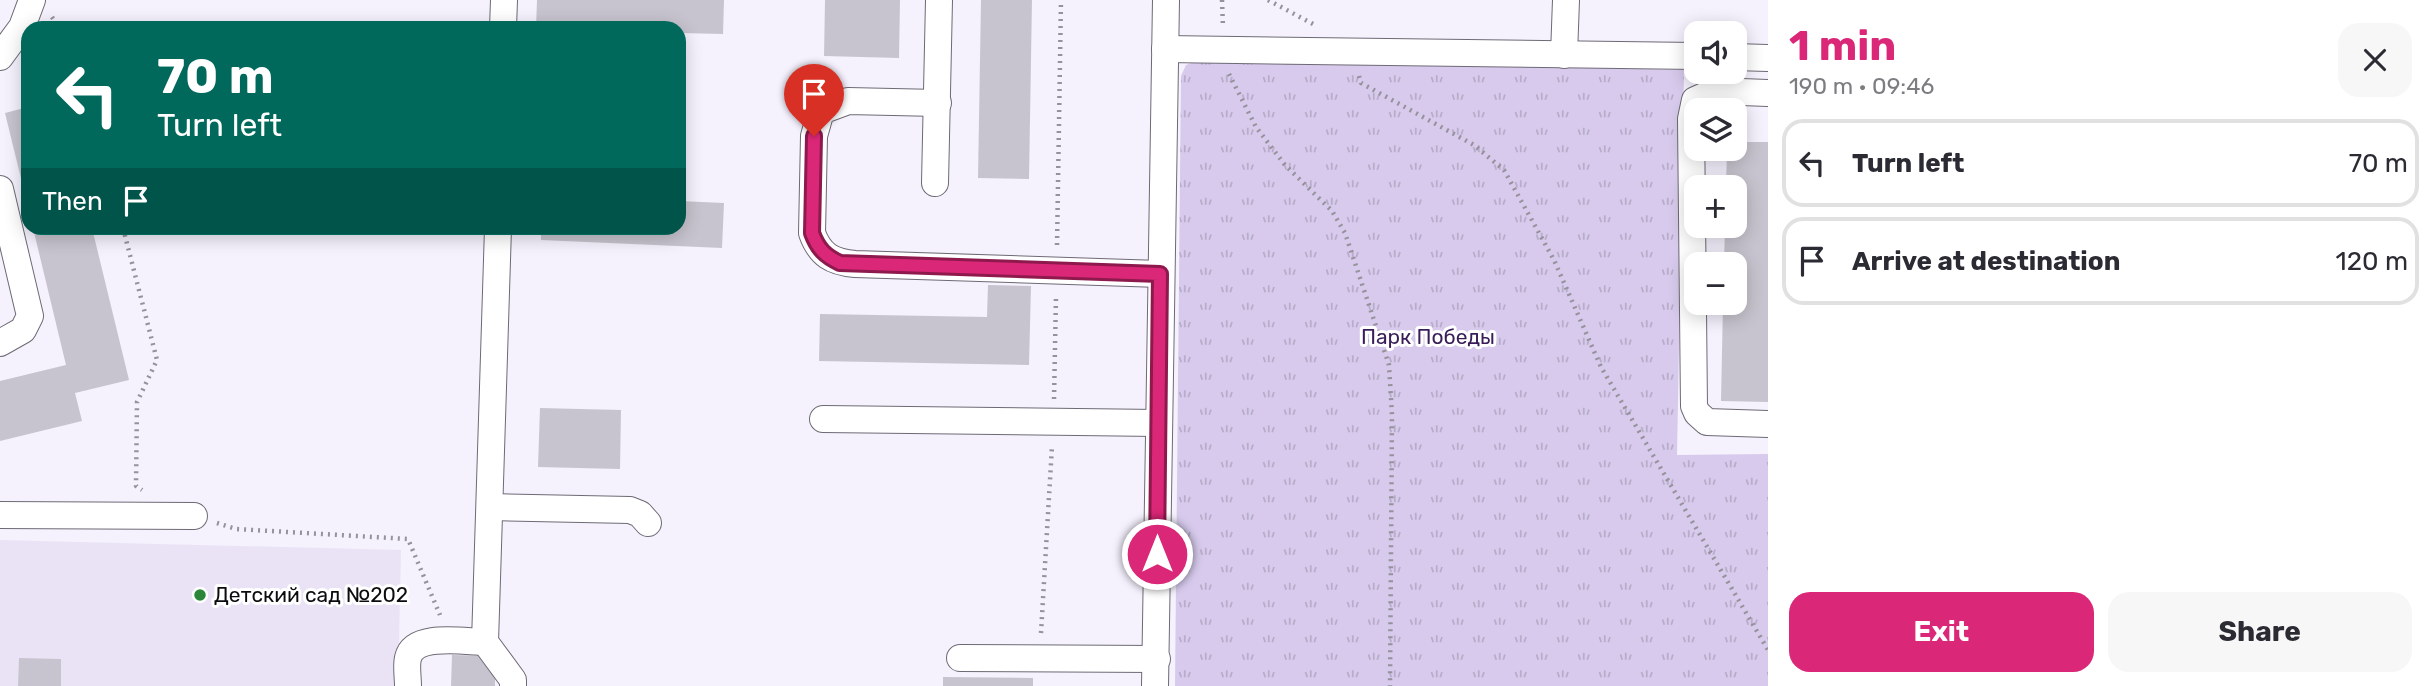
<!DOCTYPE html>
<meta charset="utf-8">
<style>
:root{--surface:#fff;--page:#f7f7f7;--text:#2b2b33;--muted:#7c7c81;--line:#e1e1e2;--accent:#db2777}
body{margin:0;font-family:Rubik,sans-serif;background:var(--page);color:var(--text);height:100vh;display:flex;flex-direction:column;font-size:26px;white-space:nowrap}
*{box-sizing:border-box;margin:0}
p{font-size:23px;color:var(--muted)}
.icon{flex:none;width:38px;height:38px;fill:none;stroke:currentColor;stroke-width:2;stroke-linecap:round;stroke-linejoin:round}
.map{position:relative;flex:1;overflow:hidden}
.panel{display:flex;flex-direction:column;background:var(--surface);width:665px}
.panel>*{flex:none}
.top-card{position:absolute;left:21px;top:21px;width:665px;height:214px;border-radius:21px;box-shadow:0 4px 18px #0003;background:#00695c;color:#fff;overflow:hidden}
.tools{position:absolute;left:1684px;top:21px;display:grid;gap:14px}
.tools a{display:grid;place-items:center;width:63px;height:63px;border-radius:14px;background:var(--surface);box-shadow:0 4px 18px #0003;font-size:35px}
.pin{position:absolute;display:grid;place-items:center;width:60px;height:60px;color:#fff;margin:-72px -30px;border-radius:50% 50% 50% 0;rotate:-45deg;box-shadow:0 0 7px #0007}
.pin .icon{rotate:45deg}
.me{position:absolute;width:77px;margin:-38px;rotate:0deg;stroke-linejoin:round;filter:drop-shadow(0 0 5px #0008)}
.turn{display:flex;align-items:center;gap:24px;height:147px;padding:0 21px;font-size:32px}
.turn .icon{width:91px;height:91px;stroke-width:2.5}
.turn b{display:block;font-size:49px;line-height:60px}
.then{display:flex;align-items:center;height:66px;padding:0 21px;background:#0003;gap:14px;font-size:26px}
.round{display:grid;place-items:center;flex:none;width:74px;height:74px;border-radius:21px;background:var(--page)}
.summary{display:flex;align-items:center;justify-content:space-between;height:119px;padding:0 21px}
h1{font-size:42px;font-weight:700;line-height:52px;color:var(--accent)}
.action{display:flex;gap:14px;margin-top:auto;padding:14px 21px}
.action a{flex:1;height:80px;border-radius:21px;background:var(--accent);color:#fff;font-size:28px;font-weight:700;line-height:80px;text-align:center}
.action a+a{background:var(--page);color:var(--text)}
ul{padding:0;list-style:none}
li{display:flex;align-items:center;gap:21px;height:88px;margin:0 14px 10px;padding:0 7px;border:4px solid var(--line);border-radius:21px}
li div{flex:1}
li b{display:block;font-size:26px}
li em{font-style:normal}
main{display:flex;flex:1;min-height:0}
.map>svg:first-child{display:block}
</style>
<main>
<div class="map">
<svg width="1768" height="686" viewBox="0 0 1768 686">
<defs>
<pattern id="park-tufts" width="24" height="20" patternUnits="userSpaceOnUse" patternTransform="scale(1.75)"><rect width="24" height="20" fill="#d7caec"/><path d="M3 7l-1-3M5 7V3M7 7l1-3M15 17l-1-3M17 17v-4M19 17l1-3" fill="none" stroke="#b7acc9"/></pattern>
</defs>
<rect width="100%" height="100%" fill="#f5f1fd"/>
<polygon fill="#eae3f6" points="0,540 401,550 398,686 0,686"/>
<polygon fill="url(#park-tufts)" points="1202,59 1684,70 1677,455 1768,454 1768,686 1175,686 1181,76 1186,65"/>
<g fill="#c8c4cf">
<polygon points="537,0 724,0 723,34 679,33 679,28 536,28"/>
<polygon points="825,0 900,0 899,58 824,56"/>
<polygon points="981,0 1032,0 1029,179 978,178"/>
<polygon points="28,107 28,202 27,203 5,113"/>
<polygon points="1734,142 1768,142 1768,402 1721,401 1723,303 1734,303 1734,264 1724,264 1725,226 1734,226 1734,187 1726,187 1727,149 1734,149"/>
<polygon points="679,201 724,203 722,248 541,240 541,228 679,228"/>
<polygon points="33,228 92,228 129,380 75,393 82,421 0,441 0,381 66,365"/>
<polygon points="988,285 1031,286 1029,365 819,361 820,314 987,317"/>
<polygon points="540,408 621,410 620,469 538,467"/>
<polygon points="452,655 495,656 495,686 451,686"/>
<polygon points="19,658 61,659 61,686 18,686"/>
<polygon points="943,677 1033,678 1033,686 943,686"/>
</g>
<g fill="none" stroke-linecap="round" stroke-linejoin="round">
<defs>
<g id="minor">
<polyline points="503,28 504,0"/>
<polyline points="1165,49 1696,56"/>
<polyline points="1564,55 1566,0"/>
<polyline points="0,57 22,27 32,0"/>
<polyline points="1734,57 1768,58"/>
<polyline points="1768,93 1715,91 1695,100 1691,119 1694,406 1697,413 1707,422 1768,424"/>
<path d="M938,103L848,101L821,111L814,136L812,233C820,255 832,262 855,264L1160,274"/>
<polyline points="935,183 939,0"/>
<polyline points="0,189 30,316 23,330 0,343"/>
<polyline points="498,228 485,642 513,680 513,686"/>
<polyline points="823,419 1158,423"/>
<polyline points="490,507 630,510 640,514 648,523"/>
<polyline points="0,515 194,516"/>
<polyline points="960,658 1157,659"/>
<path d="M408,686C408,677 406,666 408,658C414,632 465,642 485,642"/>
<polyline points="1155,686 1166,0"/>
</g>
</defs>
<use href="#minor" stroke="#6e6a75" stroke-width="28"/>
<g stroke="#95929b" stroke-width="4.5" stroke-dasharray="2 5" stroke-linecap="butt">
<polyline points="1222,0 1223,27"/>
<polyline points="1268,0 1313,24"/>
<polyline points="52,17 59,28"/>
<polyline points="1229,74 1256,127 1285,165 1332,211 1345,233 1389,365 1392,415 1390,686"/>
<polyline points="1359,76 1361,83 1474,145 1504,170 1554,260 1601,367 1768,650"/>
<polyline points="123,228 157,360 137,402 136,486 142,490"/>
<polyline points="1057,245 1061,0"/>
<polyline points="1054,399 1056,296"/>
<polyline points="217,523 236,529 408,539 440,615"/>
<polyline points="1041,633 1052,446"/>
</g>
<use href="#minor" stroke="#fff" stroke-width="26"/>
</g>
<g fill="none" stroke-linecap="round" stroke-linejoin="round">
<defs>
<path id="route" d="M814,136L812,233C818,249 825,256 840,263L1160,274L1157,554"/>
</defs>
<use href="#route" stroke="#8e194d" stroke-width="18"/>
<use href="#route" stroke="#db2777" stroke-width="12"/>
</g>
<circle fill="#2a8739" stroke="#fff" stroke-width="2.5" cx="200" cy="595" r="7"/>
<g text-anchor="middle" stroke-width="6" stroke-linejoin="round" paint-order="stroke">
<g font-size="21" fill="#391d59" stroke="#fff">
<text x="1428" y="344">Парк Победы</text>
</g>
<g font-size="21" fill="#0c0b0e" stroke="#fff" text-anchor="start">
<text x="214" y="602">Детский сад №202</text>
</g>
</g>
</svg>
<div class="tools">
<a><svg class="icon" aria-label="sound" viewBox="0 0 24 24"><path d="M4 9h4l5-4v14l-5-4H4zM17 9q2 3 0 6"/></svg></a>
<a><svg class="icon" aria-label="layers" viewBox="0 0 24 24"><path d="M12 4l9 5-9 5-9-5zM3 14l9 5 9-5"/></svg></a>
<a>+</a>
<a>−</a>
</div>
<div class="pin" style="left:814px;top:136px;background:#d93025"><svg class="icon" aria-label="arrive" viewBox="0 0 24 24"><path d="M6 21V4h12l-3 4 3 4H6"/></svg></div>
<svg class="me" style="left:1157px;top:554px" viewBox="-20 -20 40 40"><circle r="17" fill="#db2777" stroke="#fff" stroke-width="3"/><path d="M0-11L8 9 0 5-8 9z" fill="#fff"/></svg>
<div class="top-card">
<div class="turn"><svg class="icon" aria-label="left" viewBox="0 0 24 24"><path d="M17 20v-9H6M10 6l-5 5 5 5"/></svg><div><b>70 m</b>Turn left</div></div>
<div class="then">Then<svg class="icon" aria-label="arrive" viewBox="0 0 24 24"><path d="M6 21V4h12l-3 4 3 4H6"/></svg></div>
</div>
</div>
<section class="panel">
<div class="summary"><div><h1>1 min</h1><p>190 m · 09:46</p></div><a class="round"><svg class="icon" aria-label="close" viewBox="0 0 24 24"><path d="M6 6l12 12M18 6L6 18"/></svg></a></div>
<ul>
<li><svg class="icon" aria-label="left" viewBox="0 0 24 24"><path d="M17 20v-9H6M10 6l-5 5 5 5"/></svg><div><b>Turn left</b></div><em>70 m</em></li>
<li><svg class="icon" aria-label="arrive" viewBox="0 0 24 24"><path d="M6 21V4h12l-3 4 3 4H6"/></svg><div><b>Arrive at destination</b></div><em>120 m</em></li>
</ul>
<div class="action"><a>Exit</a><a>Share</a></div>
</section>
</main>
